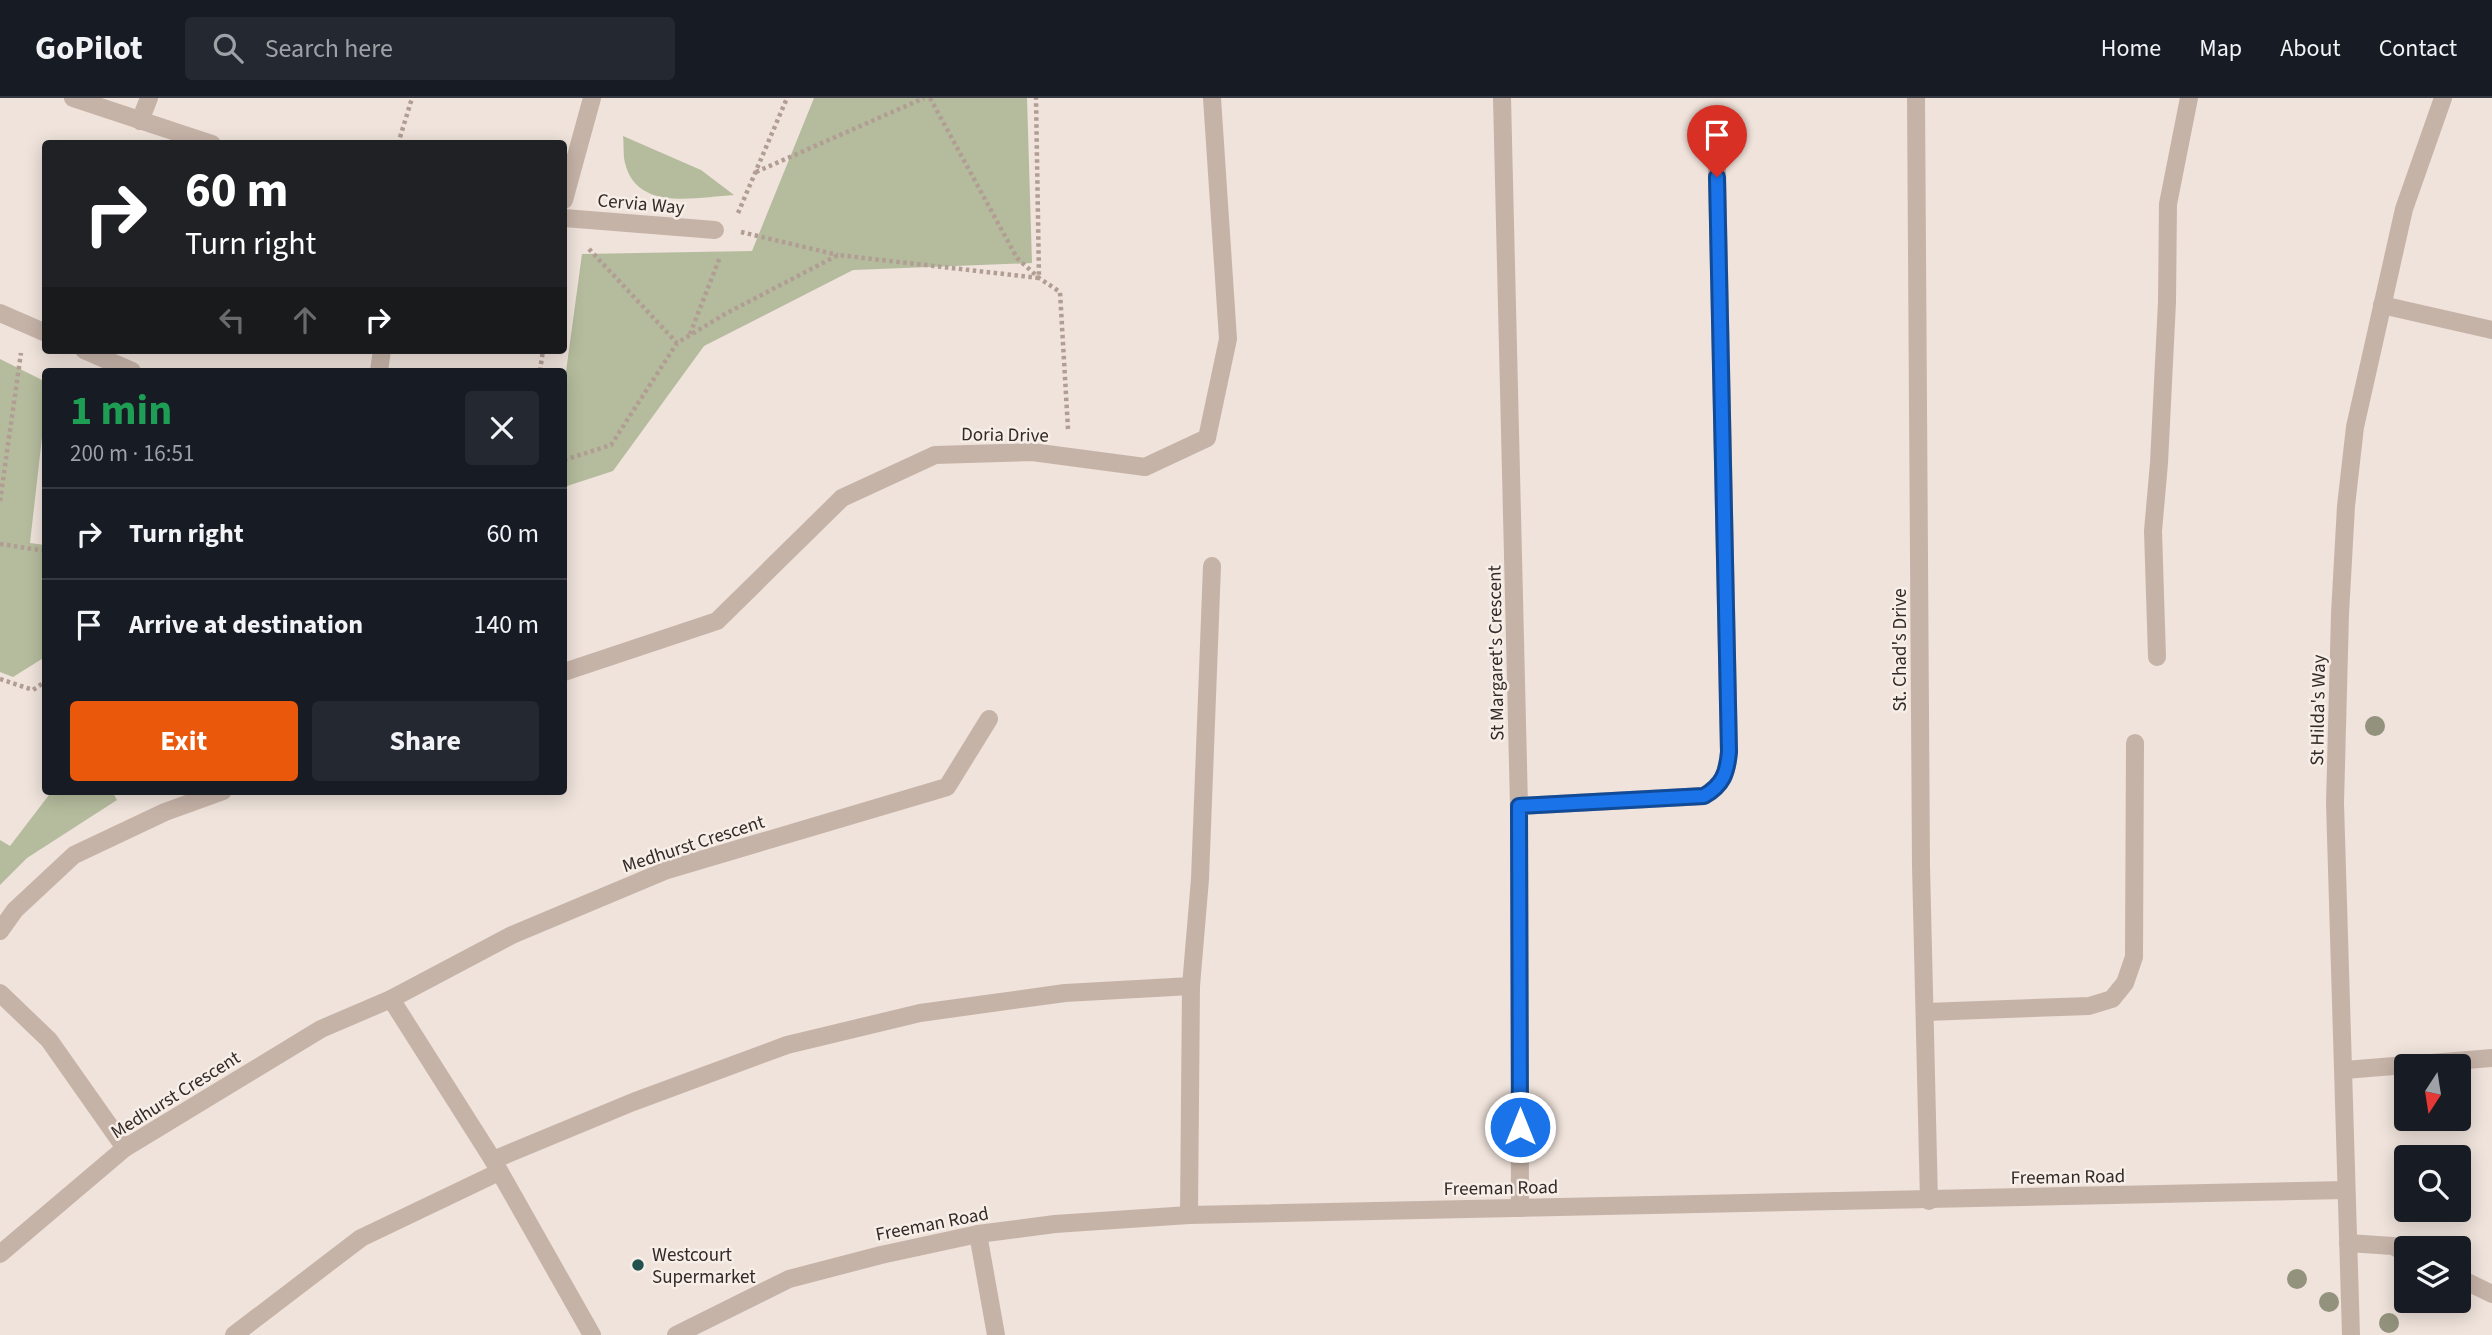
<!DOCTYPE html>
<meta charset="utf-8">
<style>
:root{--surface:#171b24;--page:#242831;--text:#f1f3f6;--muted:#9ea1a6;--line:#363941;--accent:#ea580c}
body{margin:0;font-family:"Source Sans 3",sans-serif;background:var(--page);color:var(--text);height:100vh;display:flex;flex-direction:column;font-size:26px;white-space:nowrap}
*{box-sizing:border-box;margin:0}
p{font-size:23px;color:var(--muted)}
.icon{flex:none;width:38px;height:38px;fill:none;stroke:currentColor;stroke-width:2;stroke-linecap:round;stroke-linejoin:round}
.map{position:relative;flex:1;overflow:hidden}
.panel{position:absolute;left:42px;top:270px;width:525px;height:427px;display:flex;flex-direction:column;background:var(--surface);border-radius:7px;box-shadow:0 4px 18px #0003}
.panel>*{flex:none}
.guide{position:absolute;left:42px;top:42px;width:525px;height:214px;border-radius:7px;box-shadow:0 4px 18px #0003;background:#202124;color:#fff;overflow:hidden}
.needle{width:46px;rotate:192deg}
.tools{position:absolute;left:2394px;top:956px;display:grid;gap:14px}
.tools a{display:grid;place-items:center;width:77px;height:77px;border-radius:7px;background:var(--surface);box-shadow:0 4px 18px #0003;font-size:35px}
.pin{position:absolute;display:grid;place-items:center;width:60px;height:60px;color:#fff;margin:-72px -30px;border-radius:50% 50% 50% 0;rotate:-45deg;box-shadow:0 0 7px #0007}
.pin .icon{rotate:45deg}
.me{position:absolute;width:77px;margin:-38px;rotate:0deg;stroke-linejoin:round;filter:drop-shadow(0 0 5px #0008)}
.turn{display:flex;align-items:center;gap:24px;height:147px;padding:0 28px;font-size:32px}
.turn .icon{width:91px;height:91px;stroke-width:2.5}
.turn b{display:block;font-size:49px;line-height:60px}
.lanes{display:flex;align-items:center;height:66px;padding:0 28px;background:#0003;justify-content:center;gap:35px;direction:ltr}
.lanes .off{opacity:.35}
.round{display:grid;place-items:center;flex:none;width:74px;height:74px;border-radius:7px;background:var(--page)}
.summary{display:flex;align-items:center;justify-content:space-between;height:119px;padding:0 28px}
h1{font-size:42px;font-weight:700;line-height:52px;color:#1e9e55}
.cta{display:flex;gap:14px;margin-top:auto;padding:14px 28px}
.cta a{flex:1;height:80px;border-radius:7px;background:var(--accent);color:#fff;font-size:28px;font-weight:700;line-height:80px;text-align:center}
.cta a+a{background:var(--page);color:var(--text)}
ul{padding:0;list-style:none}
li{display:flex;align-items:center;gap:21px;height:91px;padding:0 28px;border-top:2px solid var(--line)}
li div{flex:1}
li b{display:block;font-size:26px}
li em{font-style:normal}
header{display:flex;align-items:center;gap:42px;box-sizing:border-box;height:98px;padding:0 35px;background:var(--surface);border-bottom:2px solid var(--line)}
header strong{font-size:33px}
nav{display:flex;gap:38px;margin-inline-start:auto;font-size:24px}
.search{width:490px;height:63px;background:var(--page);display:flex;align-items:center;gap:18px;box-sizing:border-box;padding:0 24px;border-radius:7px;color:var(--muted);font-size:26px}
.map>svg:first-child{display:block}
</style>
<header>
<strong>GoPilot</strong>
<div class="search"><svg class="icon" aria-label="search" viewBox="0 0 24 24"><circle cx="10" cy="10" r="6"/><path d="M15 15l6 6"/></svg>Search here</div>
<nav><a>Home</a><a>Map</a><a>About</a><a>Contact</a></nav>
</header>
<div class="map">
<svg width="2492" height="1237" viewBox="0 0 2492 1237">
<rect width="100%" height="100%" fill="#efe3db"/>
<g fill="#b5bc9d">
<polygon points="814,0 1027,0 1032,165 853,172 704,248 613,373 564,389 564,288 582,156 752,153"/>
<path d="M623,38L701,72L734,97C696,99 637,114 625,65C623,57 624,46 623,38Z"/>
<polygon points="0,261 46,284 45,313 30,445 45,447 45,559 13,579 0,574"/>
<polygon points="52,693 112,693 117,702 27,760 0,787 0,742 10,748"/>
</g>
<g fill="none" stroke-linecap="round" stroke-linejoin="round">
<g stroke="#b19d93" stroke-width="4.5" stroke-dasharray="3.5 3.5" stroke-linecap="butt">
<polyline points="930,0 1017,160 1039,180 1060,194 1068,331"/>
<polyline points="398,46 412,0"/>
<polyline points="756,74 924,0"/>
<polyline points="738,115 787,0"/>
<polyline points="741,134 838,157"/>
<polyline points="589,151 677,245"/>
<polyline points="690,236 720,159"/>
<polyline points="540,273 543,252"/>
<polyline points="564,362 611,347 677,245 725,216 838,157 1039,180 1036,0"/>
<polyline points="0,403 21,255"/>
<polyline points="0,446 46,453"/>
<polyline points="0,581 33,592 46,583"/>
</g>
<g stroke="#c6b3a8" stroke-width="18">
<polyline points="2382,207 2492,232"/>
<polyline points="2157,559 2153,433 2159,365 2167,204 2168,106 2189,0"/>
<path d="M1519,708L1704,698C1723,687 1727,675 1729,654L1716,24"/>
<polyline points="1926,914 2089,908 2112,901 2125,885 2134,859 2135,645"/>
<polyline points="2345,972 2492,960"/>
<polyline points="493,1062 633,1004 787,947 920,915 1065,895 1191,888 1200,781 1212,468"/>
<polyline points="1189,1117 1191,888"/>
<polyline points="978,1136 996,1237"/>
<polyline points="2348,1145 2393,1148 2406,1155"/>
<polyline points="2459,1180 2492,1196"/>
<polyline points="234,1237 361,1140 499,1074"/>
</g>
<g stroke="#c6b3a8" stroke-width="18">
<polyline points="73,0 212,46"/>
<polyline points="1502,0 1519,708 1520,1110"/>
<polyline points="1916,0 1921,768 1929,1103"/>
<polyline points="140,23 149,0"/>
<polyline points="564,102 592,0"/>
<polyline points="564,120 715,132"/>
<polyline points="0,215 46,235"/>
<polyline points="84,252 132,273"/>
<polyline points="379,273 382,252"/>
<polyline points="564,574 717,523 842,400 935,357 1032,354 1145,369 1207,340 1228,241 1212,0"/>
<polyline points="0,833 15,812 74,757 165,714 223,693"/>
<polyline points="0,895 49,942 125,1050"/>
<polyline points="391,901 493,1062 592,1237"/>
<polyline points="0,1156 125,1050 321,931 391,901 512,837 667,772 947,689 989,621"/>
<polyline points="676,1237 789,1181 881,1157 978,1136 1055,1126 1189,1117 2346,1092"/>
<polyline points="2351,1237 2335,705 2340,516 2346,408 2355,329 2404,111 2443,0"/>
</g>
</g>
<g fill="#93927c">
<circle cx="2375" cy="628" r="10"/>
<circle cx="2297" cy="1181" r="10"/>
<circle cx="2329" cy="1204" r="10"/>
<circle cx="2389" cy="1225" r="10"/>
</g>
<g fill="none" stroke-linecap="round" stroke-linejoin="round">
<defs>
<path id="route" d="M1520,1029L1519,708L1704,698C1723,687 1727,675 1729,654L1717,79"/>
</defs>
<use href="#route" stroke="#114b97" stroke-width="18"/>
<use href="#route" stroke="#1a73e8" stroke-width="12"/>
</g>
<circle fill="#22514e" stroke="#f7eee7" stroke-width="2.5" cx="638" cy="1167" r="7"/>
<g text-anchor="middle" stroke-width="5" stroke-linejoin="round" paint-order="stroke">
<g font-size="19" fill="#332a28" stroke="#f7eee7">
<text transform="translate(641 105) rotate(5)" y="7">Cervia Way</text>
<text transform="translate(1005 336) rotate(1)" y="7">Doria Drive</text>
<text transform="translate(1899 552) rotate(-90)" y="7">St. Chad's Drive</text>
<text transform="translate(1495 555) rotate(-91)" y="7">St Margaret's Crescent</text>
<text transform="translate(2317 612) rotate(-89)" y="7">St Hilda's Way</text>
<text transform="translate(693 745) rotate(-18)" y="7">Medhurst Crescent</text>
<text transform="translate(175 996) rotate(-32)" y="7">Medhurst Crescent</text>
<text transform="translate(2068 1078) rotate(-1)" y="7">Freeman Road</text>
<text transform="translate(1501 1089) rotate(-1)" y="7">Freeman Road</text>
<text transform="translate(932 1125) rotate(-11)" y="7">Freeman Road</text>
</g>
<g font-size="19" fill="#332a28" stroke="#f7eee7" text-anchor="start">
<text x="652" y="1163">Westcourt<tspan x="652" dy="22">Supermarket</tspan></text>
</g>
</g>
</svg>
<div class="tools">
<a><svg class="needle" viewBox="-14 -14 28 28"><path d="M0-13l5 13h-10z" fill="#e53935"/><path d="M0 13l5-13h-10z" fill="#9ea1a6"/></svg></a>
<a><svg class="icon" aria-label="search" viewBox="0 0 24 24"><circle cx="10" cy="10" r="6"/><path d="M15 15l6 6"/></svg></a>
<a><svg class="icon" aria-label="layers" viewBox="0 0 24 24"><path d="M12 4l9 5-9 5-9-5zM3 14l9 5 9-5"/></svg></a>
</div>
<div class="pin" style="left:1717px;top:79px;background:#d93025"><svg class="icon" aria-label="arrive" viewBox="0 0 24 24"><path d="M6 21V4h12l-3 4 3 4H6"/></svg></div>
<svg class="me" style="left:1520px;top:1029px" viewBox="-20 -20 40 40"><circle r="17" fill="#1a73e8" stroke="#fff" stroke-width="3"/><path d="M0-11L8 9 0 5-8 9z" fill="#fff"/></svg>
<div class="guide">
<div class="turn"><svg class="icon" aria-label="right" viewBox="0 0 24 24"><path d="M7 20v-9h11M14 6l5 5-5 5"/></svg><div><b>60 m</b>Turn right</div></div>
<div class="lanes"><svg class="icon off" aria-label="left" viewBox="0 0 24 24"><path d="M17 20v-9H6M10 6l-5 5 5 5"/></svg><svg class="icon off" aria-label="ahead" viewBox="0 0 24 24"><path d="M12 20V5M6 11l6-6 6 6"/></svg><svg class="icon" aria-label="right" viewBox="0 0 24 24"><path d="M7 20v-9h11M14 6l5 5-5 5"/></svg></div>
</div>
<section class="panel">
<div class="summary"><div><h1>1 min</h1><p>200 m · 16:51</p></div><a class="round"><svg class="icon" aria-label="close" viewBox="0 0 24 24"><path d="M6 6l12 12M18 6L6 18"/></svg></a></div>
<ul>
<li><svg class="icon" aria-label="right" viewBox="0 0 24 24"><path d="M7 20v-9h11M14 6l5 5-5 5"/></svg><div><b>Turn right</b></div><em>60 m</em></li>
<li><svg class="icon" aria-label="arrive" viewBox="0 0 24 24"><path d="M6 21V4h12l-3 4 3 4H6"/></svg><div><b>Arrive at destination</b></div><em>140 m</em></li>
</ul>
<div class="cta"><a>Exit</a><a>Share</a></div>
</section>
</div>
